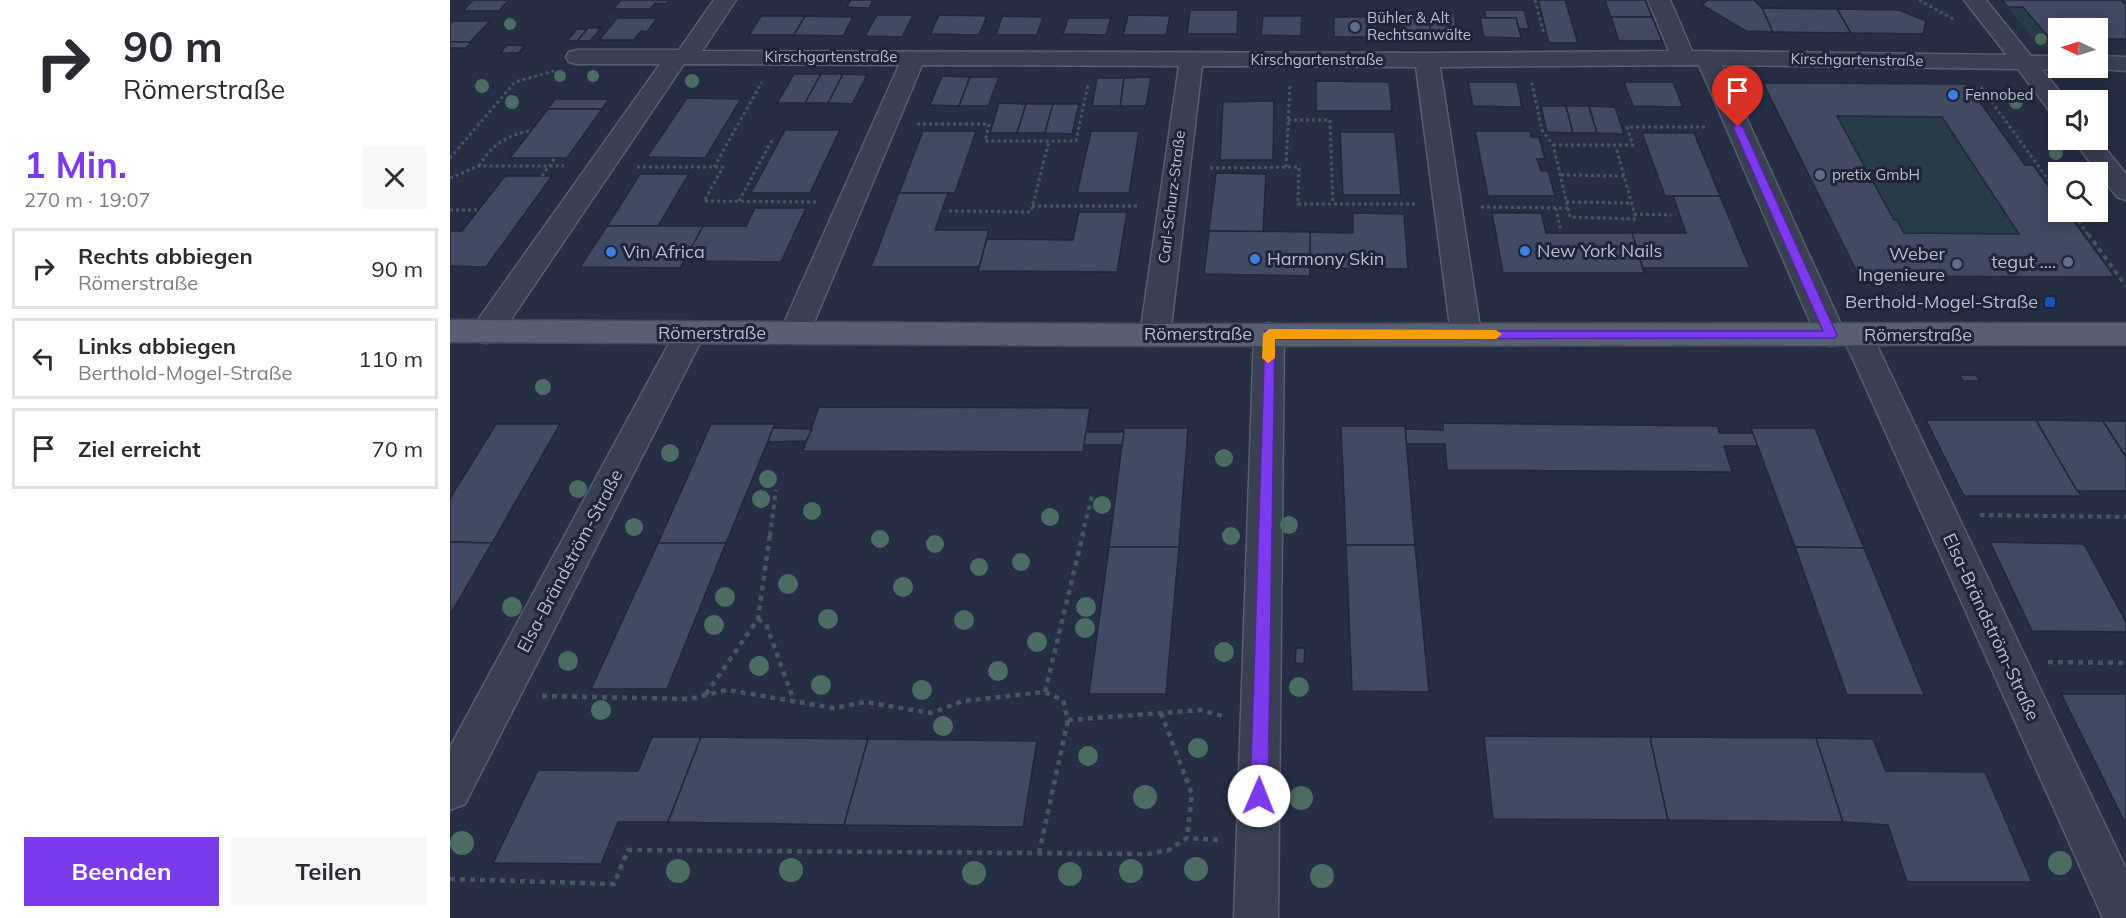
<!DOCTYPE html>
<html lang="de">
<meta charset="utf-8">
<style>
:root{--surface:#fff;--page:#f7f7f7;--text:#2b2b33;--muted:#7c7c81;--line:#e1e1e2;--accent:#7c3aed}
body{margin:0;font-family:Mulish,sans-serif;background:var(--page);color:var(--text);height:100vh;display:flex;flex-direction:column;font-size:22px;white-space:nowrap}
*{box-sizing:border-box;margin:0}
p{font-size:20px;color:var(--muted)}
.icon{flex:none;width:33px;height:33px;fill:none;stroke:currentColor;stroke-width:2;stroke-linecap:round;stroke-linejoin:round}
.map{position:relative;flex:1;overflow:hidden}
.side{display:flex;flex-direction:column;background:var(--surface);width:450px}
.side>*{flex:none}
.guide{background:#fff;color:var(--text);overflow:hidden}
.needle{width:39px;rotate:274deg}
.fabs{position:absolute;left:1598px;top:18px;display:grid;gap:12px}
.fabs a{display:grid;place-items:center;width:60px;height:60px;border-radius:0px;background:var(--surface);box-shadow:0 3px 15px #0003;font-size:30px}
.pin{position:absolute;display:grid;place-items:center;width:51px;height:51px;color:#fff;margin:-62px -26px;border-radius:50% 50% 50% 0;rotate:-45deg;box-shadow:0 0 6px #0007}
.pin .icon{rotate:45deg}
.me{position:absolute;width:66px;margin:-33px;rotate:1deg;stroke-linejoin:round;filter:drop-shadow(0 0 4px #0008)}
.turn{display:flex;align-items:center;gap:21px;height:126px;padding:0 24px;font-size:27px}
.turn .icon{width:78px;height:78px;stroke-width:2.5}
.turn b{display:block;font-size:42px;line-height:51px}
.round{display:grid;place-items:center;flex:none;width:63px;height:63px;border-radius:0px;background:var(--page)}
.headline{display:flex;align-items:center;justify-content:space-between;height:102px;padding:0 24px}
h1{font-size:36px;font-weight:700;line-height:45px;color:var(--accent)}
.button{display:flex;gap:12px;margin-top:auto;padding:12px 24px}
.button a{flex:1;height:69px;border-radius:0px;background:var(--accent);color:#fff;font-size:24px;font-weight:700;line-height:69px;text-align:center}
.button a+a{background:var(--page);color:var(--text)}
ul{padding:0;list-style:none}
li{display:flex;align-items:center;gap:18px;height:81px;margin:0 12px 9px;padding:0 12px;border:3px solid var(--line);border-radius:0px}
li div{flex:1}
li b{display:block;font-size:22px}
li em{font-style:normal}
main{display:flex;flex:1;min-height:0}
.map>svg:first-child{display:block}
</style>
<main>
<section class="side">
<div class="guide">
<div class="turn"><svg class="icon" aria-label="right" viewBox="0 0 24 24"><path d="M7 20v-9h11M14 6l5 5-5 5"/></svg><div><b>90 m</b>Römerstraße</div></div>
</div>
<div class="headline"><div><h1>1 Min.</h1><p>270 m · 19:07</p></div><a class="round"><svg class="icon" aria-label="close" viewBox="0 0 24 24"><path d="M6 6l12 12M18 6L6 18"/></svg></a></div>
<ul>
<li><svg class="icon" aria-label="right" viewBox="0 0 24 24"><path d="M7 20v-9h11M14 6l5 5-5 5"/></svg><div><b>Rechts abbiegen</b><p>Römerstraße</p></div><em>90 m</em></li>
<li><svg class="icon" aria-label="left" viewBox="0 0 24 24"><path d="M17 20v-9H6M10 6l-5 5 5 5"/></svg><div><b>Links abbiegen</b><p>Berthold-Mogel-Straße</p></div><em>110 m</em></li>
<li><svg class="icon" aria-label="arrive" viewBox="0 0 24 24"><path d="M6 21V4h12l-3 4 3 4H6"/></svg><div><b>Ziel erreicht</b></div><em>70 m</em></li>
</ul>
<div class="button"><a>Beenden</a><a>Teilen</a></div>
</section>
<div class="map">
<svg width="1676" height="918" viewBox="0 0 1676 918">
<rect width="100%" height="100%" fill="#252e43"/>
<g fill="#273c44">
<polygon points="1557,7 1573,7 1600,39 1608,39 1608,50 1592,49"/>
<polygon points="1387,116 1492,117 1569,234 1454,233 1447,220 1444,220"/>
</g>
<g fill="#414a63" stroke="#202739" stroke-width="1.5" fill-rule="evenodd">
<polygon points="23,0 59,0 49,11 13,11"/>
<polygon points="171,0 219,0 216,4 205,3 200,9 163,9"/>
<polygon points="401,0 423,0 419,8 397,7"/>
<polygon points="1088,0 1115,0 1128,43 1099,43"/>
<polygon points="1155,0 1195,0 1202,17 1161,17"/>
<polygon points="1258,0 1304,0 1312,8 1323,32 1296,31 1252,5"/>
<polygon points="1552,0 1671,0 1676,5 1676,39 1647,39 1647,28 1608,28 1608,39 1600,39 1573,7 1558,7"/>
<polygon points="1312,8 1387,9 1401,33 1323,32"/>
<polygon points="1387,9 1449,10 1476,21 1473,34 1401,33"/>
<polygon points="740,10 788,10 787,34 737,34"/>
<polygon points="1034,10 1074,10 1079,29 1069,29 1066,18 1036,18"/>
<polygon points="951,12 979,13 981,36 973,36 973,40 953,40"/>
<polygon points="979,13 1004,13 1008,41 991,40 991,36 981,36"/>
<polygon points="427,15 463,15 452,37 415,36"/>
<polygon points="489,15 537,16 529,35 480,34"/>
<polygon points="678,15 720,16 716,35 673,35"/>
<polygon points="311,16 355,16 344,35 299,35"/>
<polygon points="355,16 403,17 393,36 344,35"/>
<polygon points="552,16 593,17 587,35 546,35"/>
<polygon points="813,16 852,16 851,36 811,35"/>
<polygon points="884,17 926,17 927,37 884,37"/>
<polygon points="1161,17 1202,17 1212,41 1169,41"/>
<polygon points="167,18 207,18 197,32 191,31 184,40 149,40"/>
<polygon points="618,18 661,18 656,35 613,34"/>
<polygon points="1030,18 1066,18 1071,38 1034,37"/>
<polygon points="3,21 40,21 20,42 0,42 0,23"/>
<polygon points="138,28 151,28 140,41 127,41"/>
<polygon points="127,29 137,29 127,41 117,41"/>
<polygon points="0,42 22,42 16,48 0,48"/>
<polygon points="57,45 75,46 68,53 50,53"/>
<polygon points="344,74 371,74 355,103 327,103"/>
<polygon points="371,74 393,74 378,103 355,103"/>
<polygon points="393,74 417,75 402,104 378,103"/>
<polygon points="492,76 520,77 509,106 480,105"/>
<polygon points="520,77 549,77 538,106 509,106"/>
<polygon points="701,77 696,106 670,106 674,78"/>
<polygon points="647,78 674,78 670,106 642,106"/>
<polygon points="866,81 939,82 942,111 866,111"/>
<polygon points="1018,82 1067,82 1072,107 1023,106"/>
<polygon points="1174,82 1223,82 1233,107 1183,106"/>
<path d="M1313,83L1517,84L1575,165H1583L1608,199V212H1617L1665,277L1409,276ZM1387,116L1492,117L1569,234L1454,233L1447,220H1444Z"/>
<polygon points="237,98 291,99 255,158 197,157"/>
<polygon points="105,99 159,99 152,109 98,109"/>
<polygon points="824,101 823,160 770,160 773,102"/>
<polygon points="549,103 576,104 567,133 540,133"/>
<polygon points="576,104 603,104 595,133 567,133"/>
<polygon points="603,104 629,104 622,134 595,133"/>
<polygon points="1091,106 1116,106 1123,133 1097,132"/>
<polygon points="1116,106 1139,106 1147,133 1123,133"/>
<polygon points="1139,106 1165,107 1174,134 1147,133"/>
<polygon points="98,109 152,109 117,158 60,158"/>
<polygon points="335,130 390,130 360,193 301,193"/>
<polygon points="473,131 526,131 505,193 449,193"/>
<polygon points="641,131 689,131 679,193 627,193"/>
<polygon points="1025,131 1080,131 1081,137 1089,137 1095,159 1087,159 1091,171 1098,171 1105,196 1038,196"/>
<polygon points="890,132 945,132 951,195 893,195"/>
<polygon points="1192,133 1244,133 1270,196 1215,196"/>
<polygon points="766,173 816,174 813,232 759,231"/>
<polygon points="190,174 239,174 208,226 157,226"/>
<polygon points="55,176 102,176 36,267 0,266 0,231 12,231"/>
<polygon points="449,193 498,193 485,230 539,230 529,267 421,267"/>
<polygon points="1223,196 1270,196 1300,268 1193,268 1182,233 1236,233"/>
<polygon points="305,208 356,208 331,262 233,261 253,226 296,226"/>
<polygon points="629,212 677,212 667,272 528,271 537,239 623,240"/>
<polygon points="903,213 954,214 958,269 860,268 860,232 903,233"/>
<polygon points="1042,213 1091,213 1096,233 1182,233 1194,273 1053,273"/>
<polygon points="157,226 253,226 230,268 130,267"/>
<polygon points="759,231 860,232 860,276 754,274"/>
<polygon points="1510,375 1526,375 1530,381 1513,381"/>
<polygon points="369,407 640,408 633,452 353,451"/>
<polygon points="1476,420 1586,420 1631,496 1514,496"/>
<polygon points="1586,420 1653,421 1676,457 1676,491 1627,491"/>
<polygon points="1653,421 1676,421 1676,457"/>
<polygon points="993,423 1268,426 1269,433 1303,433 1308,446 1274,446 1282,472 997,470 995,444 956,444 955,429 993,430"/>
<polygon points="46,424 110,424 42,543 0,542 0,498"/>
<polygon points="261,424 325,424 276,543 208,543"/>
<polygon points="891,426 955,426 965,545 896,545"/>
<polygon points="323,428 362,429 356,441 318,442"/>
<polygon points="674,428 738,428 729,547 659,547"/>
<polygon points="1301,428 1365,428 1414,548 1345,547"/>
<polygon points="636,432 674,432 672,445 634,445"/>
<polygon points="0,542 42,543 0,615"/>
<polygon points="1540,542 1634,544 1676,622 1676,632 1582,631"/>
<polygon points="208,543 276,543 217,689 141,689"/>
<polygon points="896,545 965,545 979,692 902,691"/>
<polygon points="659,547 729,547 716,694 639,694"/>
<polygon points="1345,547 1414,548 1474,695 1397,695"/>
<polygon points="846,648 855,648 854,664 845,663"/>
<polygon points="1611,694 1676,694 1676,825 1644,760"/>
<polygon points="1034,736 1200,737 1218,820 1043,819"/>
<polygon points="202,737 251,737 218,822 168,822 151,864 43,863 88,770 188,771"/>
<polygon points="251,737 418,739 394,825 218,822"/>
<polygon points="1200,737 1366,738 1393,822 1218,820"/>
<polygon points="1366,738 1423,739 1436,771 1535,772 1582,882 1457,882 1438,825 1393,822"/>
<polygon points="418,739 587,741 573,827 394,825"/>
</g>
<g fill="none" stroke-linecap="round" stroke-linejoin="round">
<defs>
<g id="minor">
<polygon points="264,0 286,0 252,51 977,53 1219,51 1198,0 1220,0 1242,51 1557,55 1514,0 1536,0 1581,56 1608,56 1608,68 1616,68 1592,70 1617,100 1608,100 1608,112 1599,110 1568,69 1272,65 1394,331 1396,327 1407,324 1418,327 1422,335 1676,869 1676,918 1653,918 1394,339 1392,343 1381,346 1370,343 1366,335 1249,65 990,67 1031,334 1027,342 1016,345 1005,342 1001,334 966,67 752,66 720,335 716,343 705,346 694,343 690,335 729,66 472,65 360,332 356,340 345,343 334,340 330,332 449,65 234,64 47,340 36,343 25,340 21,332 25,324 210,64 127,64 119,62 116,57 119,52 127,50 229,50"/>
<polygon points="1647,56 1676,57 1676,71 1639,68 1647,68"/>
<polygon points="1647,138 1676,174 1676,200 1667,197 1623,140"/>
<polygon points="240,322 251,325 255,333 15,804 0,810 0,747 229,325"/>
<polygon points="819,323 830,326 834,334 828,918 784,918 804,334 808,326"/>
</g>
<polygon id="major" points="0,320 705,324 1676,323 1676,345 705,346 0,342"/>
</defs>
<use href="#minor" stroke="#575e6f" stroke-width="3"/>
<use href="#major" stroke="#43495b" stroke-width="3"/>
<g stroke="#42585d" stroke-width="3" stroke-dasharray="3 3" stroke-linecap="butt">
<polyline points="1085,0 1094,34"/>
<polyline points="1469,0 1505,20"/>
<polyline points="1531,87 1608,193"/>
<polyline points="838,120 880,120 883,204"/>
<polyline points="467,124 539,124 535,141 626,141 638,85"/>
<polyline points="1103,145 1183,145 1177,127 1257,127"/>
<polyline points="0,158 65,82 104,71"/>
<path d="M29,166C41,146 57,134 81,131"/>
<polyline points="187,167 273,167 254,201 367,202"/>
<polyline points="264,167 312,82"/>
<polyline points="836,167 840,84"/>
<polyline points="760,168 849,167 848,204 967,204"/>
<polyline points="1111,175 1174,176"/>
<polyline points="92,176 105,158"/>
<polyline points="0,178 29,166 114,166"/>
<polyline points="289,201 322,140"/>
<polyline points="1116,202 1182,203"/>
<polyline points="582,206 690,206"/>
<polyline points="1031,207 1118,208 1103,145 1092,130 1082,83"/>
<polyline points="1106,208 1111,231"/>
<polyline points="1118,208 1120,217 1186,219 1166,147"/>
<polyline points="0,210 28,210"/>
<polyline points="499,211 581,212 599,141"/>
<polyline points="1622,212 1639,236"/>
<polyline points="1184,214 1221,215"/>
</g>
<g stroke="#42585d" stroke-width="4" stroke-dasharray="4.5 4.5" stroke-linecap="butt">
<polyline points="1638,234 1676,286"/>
<polyline points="1530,515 1676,517"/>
<polyline points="320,536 326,490"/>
<polyline points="632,536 643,492"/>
</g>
<g stroke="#42585d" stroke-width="4.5" stroke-dasharray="5 5" stroke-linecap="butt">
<polyline points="308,619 316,624 344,701"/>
<polyline points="1598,662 1676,663"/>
<polyline points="595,692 633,534"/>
<polyline points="256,694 308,619 320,534"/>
<polyline points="92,696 240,699 277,690 384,708 415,702 481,713 513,701 595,692 613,700 618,720 751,710 772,716"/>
<polyline points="711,713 742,794 737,838"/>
<polyline points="589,853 618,720"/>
<polyline points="0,879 164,884 178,850 698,854 719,850 737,838 769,840"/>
</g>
<use href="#minor" fill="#394052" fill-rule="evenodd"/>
<use href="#major" fill="#575f72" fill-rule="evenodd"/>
</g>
<g fill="#4c6c63">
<circle cx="60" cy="24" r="6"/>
<circle cx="1591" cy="39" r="6"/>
<circle cx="110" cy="76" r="6"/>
<circle cx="143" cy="76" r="6"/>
<circle cx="242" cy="81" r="7"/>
<circle cx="32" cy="86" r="7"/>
<circle cx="62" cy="102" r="7"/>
<circle cx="1566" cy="102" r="7"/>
<circle cx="1606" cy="153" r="7"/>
<circle cx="93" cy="387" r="8"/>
<circle cx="220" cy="453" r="9"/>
<circle cx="774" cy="458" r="9"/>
<circle cx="318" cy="479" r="9"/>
<circle cx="128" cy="489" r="9"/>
<circle cx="311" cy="499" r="9"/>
<circle cx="652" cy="505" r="9"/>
<circle cx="362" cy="511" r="9"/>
<circle cx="600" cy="517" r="9"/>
<circle cx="839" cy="525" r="9"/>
<circle cx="184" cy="527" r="9"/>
<circle cx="781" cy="536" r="9"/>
<circle cx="430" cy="539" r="9"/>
<circle cx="485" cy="544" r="9"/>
<circle cx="571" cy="562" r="9"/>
<circle cx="529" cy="567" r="9"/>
<circle cx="338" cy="584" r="10"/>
<circle cx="453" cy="587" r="10"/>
<circle cx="275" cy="597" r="10"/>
<circle cx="62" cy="607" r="10"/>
<circle cx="636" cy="607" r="10"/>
<circle cx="378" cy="619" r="10"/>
<circle cx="514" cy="620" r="10"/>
<circle cx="264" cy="625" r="10"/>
<circle cx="635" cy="628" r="10"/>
<circle cx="587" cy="642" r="10"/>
<circle cx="774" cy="652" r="10"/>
<circle cx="118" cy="661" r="10"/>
<circle cx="309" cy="666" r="10"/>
<circle cx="548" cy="671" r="10"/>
<circle cx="371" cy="685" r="10"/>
<circle cx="849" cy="687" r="10"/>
<circle cx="472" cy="690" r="10"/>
<circle cx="151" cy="710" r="10"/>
<circle cx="493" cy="726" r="10"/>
<circle cx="748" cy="748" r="10"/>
<circle cx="638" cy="756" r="10"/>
<circle cx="695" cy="797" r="12"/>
<circle cx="851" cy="798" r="12"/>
<circle cx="12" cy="843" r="12"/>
<circle cx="1610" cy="863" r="12"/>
<circle cx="746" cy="869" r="12"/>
<circle cx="341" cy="870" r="12"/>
<circle cx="228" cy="871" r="12"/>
<circle cx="681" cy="871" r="12"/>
<circle cx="524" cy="873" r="12"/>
<circle cx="620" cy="874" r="12"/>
<circle cx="872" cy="876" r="12"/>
</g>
<polygon fill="#7c3aed" stroke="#51269a" stroke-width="1.5" points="1288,124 1293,127 1387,335 1385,338 825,339 818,796 815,803 809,805 803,803 800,796 815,331 1373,331 1283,127"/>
<polygon fill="#f59e0b" points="819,329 1046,330 1052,334 1046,339 825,339 825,358 818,363 812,358 813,334"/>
<g fill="#5c6f8a" stroke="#1e2538" stroke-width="2">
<circle cx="905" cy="27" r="6"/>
<circle cx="1370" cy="175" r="6"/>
<circle cx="1618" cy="262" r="6"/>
<circle cx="1507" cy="264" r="6"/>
</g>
<g fill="#3f7fe0" stroke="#1e2538" stroke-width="2">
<circle cx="1503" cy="95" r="6"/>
<circle cx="1075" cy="251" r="6"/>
<circle cx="161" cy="252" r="6"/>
<circle cx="805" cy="259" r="6"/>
</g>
<rect fill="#1a4fb4" stroke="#1e2538" stroke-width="2" x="1594" y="296" width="12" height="12" rx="3"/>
<g text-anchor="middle" stroke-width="6" stroke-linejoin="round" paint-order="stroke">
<g font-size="15" fill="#b6bccc" stroke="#1e2538" text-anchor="start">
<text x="917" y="23">Bühler &amp; Alt<tspan x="917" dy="17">Rechtsanwälte</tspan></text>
<text x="1515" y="100">Fennobed</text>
<text x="1382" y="180">pretix GmbH</text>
</g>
<g font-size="15" fill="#b6bccc" stroke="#1e2538">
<text x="381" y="62">Kirschgartenstraße</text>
<text x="867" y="65">Kirschgartenstraße</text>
<text transform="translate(1407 60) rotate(1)" y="5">Kirschgartenstraße</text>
<text transform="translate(722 197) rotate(-83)" y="5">Carl-Schurz-Straße</text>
</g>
<g font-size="18" fill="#b6bccc" stroke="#1e2538" text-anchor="start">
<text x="1087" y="257">New York Nails</text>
<text x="173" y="258">Vin Africa</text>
<text x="1495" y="260" text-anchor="end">Weber<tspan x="1495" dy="21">Ingenieure</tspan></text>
<text x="817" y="265">Harmony Skin</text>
<text x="1606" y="268" text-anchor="end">tegut ....</text>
<text x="1588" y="308" text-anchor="end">Berthold-Mogel-Straße</text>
</g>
<g font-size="18" fill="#b6bccc" stroke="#1e2538">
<text x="262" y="339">Römerstraße</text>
<text x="748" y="340">Römerstraße</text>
<text x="1468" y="341">Römerstraße</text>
<text transform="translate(120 561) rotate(-62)" y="6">Elsa-Brändström-Straße</text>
<text transform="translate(1541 627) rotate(65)" y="6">Elsa-Brändström-Straße</text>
</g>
</g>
</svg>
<div class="fabs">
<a><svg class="needle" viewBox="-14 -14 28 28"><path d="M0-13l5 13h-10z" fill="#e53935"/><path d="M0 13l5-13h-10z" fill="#7c7c81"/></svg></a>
<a><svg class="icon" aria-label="sound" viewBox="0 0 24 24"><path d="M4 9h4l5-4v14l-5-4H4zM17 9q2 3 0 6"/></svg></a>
<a><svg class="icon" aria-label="search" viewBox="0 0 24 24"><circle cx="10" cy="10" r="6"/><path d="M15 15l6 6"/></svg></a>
</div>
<div class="pin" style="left:1288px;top:127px;background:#d93025"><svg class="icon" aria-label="arrive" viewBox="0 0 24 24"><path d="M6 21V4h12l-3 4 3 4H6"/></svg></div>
<svg class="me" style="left:809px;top:796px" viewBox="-20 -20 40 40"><circle r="19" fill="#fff"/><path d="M0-13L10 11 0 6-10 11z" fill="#7c3aed"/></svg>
</div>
</main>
